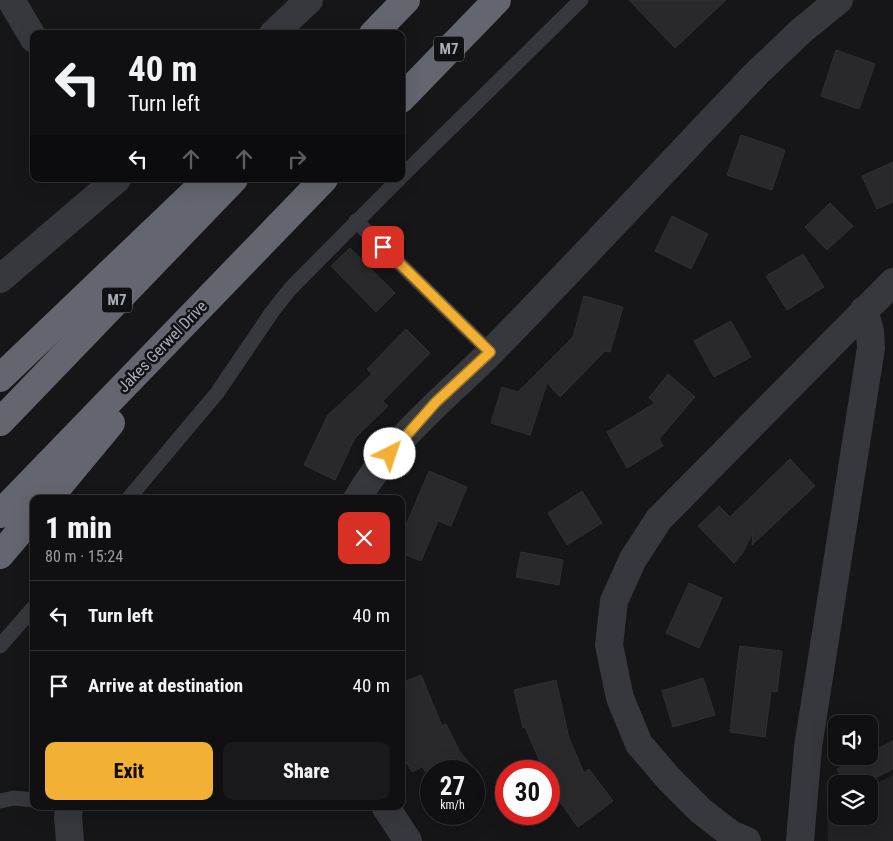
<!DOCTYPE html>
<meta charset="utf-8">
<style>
:root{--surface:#101012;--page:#19191b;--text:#f1f3f6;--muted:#9c9d9f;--line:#303032;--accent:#f2b134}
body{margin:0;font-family:"Roboto Condensed",sans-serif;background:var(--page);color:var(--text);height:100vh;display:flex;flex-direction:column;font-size:19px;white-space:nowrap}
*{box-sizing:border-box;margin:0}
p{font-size:16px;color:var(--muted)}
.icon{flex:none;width:28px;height:28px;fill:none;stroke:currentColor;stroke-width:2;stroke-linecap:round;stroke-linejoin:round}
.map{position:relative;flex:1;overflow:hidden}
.details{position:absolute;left:30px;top:495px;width:375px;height:315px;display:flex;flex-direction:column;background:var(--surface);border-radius:10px;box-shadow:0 5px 20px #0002,0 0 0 1px var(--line)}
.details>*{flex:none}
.banner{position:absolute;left:30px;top:30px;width:375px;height:152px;border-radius:10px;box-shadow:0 5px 20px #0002,0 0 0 1px var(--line);background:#101012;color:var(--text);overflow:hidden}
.tools{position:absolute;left:828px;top:715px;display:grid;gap:10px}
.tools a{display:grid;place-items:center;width:50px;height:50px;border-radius:10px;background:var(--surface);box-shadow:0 5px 20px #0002,0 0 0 1px var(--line);font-size:25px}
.speed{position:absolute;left:420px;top:760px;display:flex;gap:10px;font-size:25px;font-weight:700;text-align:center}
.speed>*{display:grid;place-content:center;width:65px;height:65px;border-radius:50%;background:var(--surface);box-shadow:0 5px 20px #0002,0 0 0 1px var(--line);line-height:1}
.speed small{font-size:12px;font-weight:400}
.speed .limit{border:8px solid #d22;background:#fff;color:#111}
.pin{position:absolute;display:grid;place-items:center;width:42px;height:42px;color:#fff;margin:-21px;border-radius:10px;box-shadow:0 2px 8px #0006}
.me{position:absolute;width:55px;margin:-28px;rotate:41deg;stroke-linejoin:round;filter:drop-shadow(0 0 4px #0008)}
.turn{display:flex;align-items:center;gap:18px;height:105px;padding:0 15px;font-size:22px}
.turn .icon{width:65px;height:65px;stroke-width:2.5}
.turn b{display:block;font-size:35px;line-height:42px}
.lanes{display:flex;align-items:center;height:48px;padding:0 15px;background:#0003;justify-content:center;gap:25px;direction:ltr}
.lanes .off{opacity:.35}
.round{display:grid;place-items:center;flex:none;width:52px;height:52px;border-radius:10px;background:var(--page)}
.overview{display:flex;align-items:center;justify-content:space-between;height:85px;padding:0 15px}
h1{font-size:30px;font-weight:800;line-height:38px}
.action{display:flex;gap:10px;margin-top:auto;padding:10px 15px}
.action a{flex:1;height:58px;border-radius:10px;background:var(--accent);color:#111;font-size:20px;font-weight:800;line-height:58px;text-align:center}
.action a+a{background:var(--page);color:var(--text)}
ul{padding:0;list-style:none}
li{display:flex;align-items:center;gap:15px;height:70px;padding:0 15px;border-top:1px solid var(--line)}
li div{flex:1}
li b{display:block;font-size:19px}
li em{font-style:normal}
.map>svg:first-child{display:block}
</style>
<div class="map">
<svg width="893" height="841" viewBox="0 0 893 841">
<rect width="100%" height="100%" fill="#161618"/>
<polygon fill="#222225" points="893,775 893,841 828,841 827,808 836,804 836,816 869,816 869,787"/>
<g fill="#29292c" stroke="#303034">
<polygon points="629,0 726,0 675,48"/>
<polygon points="836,50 875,64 859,109 821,96"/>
<polygon points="741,135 785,150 772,190 727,175"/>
<polygon points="893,162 893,202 877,209 862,176"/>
<polygon points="830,203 853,226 827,250 805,227"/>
<polygon points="672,216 708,234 691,269 655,251"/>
<polygon points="350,248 395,293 376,312 331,266"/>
<polygon points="803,254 824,287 787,310 766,276"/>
<polygon points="584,296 623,307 610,352 605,351 560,397 547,383 530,435 491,423 502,387 518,392 573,337"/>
<polygon points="731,321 751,357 714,377 694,341"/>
<polygon points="406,329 430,353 383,401 388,406 355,438 335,480 304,465 328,415 372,374 367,369"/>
<polygon points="668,374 695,397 659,439 663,446 627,468 607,432 655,403 649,398"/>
<polygon points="790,459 815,486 752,545 753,532 742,554 734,563 698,526 719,506 730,517"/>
<polygon points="429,471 467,487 451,526 438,521 421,561 401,553 401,537"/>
<polygon points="582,491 602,523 567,545 548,513"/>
<polygon points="521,552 563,560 559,585 516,577"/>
<polygon points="689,583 722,598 699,648 666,633"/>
<polygon points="740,646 782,651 777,692 771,691 765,737 730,732 737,668 739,667 737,666"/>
<polygon points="421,675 442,726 446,724 460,752 476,771 425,771 422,767 412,772 401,753 401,683"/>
<polygon points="703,678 715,715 673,727 662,691"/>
<polygon points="556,680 569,738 584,773 589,769 613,801 578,827 549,787 549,771 544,771 525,727 523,728 514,690"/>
<polygon points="893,741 893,769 863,784 845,784 837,769 862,756 869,756 869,753"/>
</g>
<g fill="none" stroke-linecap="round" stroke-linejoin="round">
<g stroke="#37383d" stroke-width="15">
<polyline points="401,177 581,0"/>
<polyline points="356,221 490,352"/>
<polyline points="128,499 217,393 272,312 290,289 399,179"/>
<polyline points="0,646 34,607"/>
<polyline points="0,801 14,798 34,800"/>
</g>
<g stroke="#37383d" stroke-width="28">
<polyline points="11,0 34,39"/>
<polyline points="273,34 309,0"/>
<polyline points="0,279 117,179"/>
<path d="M357,499C391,440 445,398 492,351C581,260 668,166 756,74L801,31L839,0"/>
<polyline points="69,806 68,817 70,841"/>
<polyline points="385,806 408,841"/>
<polyline points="747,841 731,834 701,811 669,779 639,744 620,698 609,645 614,601 633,559 659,519 893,282"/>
<polyline points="800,841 808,747 871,348 870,331 864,310"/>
</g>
<g stroke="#63666e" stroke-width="28">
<polyline points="373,34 406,0"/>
<polyline points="401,99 497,0"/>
<polyline points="0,378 208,179"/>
<polyline points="0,422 234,179"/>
<polyline points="48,499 111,423"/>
<polyline points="0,514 324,179"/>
<polyline points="0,555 34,515"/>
</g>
</g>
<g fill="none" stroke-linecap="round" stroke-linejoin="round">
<defs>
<polyline id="route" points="383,247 490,352 436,402 390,454"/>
</defs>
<use href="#route" stroke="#9d7322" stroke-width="12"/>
<use href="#route" stroke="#f2b134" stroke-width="9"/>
</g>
<g text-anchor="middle" stroke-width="5" stroke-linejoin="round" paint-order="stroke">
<g fill="#111113" stroke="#7b7e86" stroke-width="1">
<rect x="434" y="36.5" width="30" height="25" rx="4"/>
<rect x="102" y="287.5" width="30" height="25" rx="4"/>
</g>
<g font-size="15" font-weight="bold" fill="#a8adb8">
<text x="449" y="54">M7</text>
<text x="117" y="305">M7</text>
</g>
<g font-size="16" fill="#a8adb8" stroke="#111113">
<text transform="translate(162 346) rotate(-46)" y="6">Jakes Gerwel Drive</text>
</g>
</g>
</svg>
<div class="tools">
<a><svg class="icon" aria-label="sound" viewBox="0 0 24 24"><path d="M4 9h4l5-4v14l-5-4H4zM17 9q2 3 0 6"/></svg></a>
<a><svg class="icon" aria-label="layers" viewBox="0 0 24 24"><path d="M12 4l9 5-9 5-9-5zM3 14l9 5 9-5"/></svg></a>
</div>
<div class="speed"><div>27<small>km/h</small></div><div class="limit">30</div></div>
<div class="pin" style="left:383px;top:247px;background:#d93025"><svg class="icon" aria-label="arrive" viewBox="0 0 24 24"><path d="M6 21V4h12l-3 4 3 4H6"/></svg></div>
<svg class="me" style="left:390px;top:454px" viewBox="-20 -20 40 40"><circle r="19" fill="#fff"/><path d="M0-13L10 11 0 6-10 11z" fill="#f2b134"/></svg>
<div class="banner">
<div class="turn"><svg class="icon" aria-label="left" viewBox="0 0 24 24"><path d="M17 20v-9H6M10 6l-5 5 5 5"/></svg><div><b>40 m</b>Turn left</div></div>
<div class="lanes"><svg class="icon" aria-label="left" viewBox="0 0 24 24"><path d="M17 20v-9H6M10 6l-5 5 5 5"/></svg><svg class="icon off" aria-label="ahead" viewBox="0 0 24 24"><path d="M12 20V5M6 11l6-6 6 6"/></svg><svg class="icon off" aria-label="ahead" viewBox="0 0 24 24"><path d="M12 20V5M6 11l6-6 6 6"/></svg><svg class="icon off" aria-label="right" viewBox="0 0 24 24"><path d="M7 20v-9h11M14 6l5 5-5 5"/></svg></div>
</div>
<section class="details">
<div class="overview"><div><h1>1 min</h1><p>80 m · 15:24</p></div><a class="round" style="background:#d93025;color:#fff"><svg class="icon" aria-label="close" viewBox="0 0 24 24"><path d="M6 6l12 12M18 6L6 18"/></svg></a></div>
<ul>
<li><svg class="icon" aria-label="left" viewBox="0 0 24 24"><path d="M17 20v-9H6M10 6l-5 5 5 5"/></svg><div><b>Turn left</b></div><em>40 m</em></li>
<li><svg class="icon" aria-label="arrive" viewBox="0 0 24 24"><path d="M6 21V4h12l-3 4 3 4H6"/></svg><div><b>Arrive at destination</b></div><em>40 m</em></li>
</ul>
<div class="action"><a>Exit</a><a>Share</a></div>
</section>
</div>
